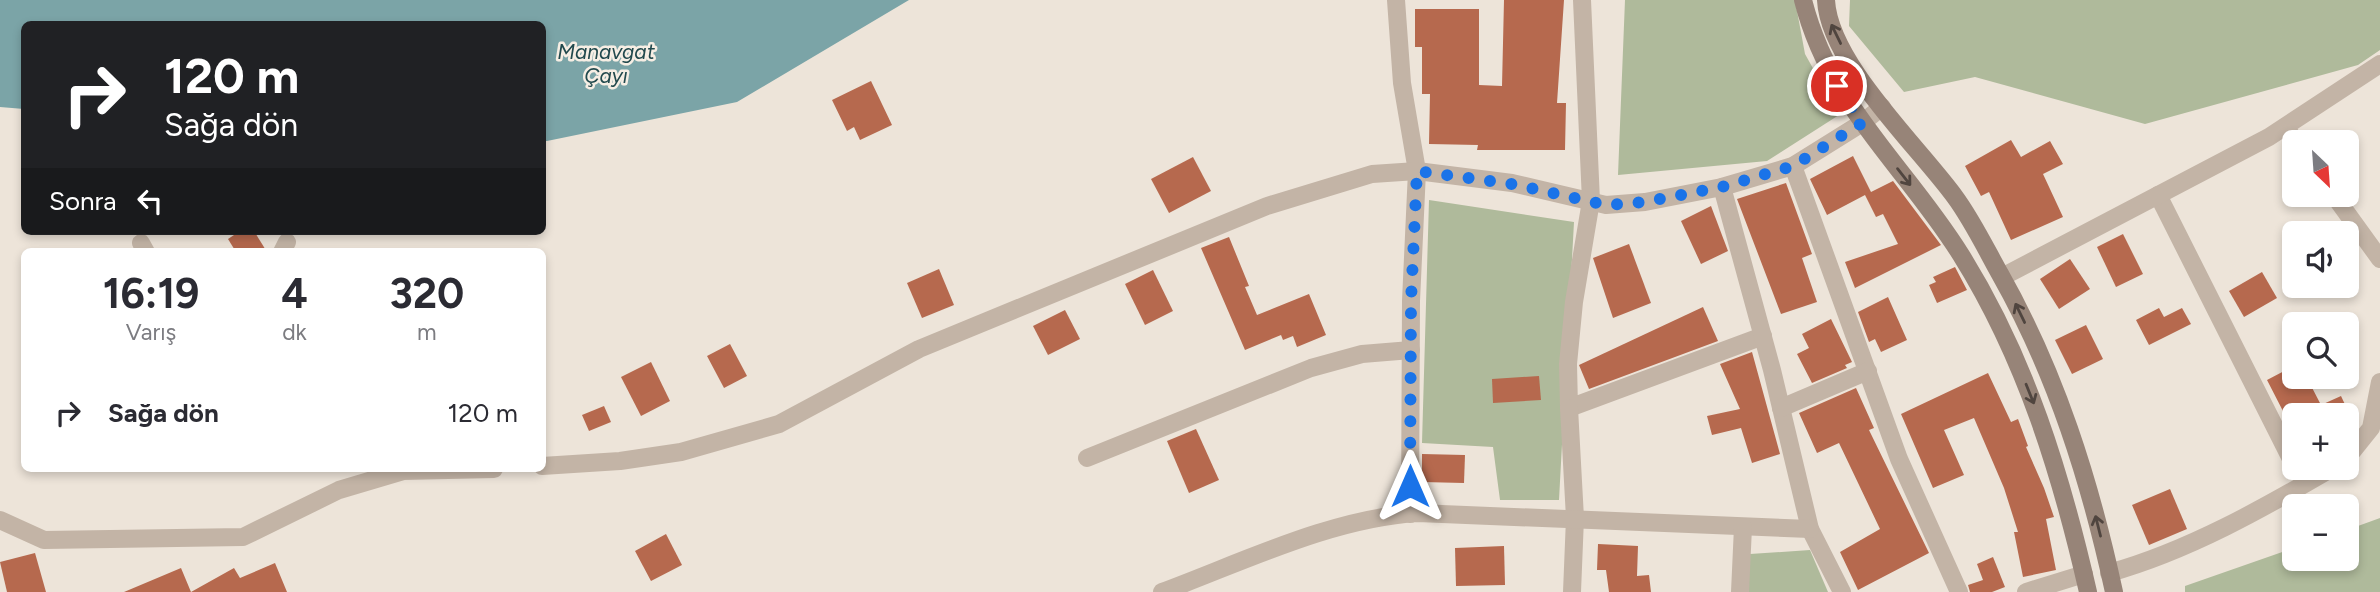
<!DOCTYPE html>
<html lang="tr">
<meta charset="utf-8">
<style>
:root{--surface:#fff;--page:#f2f2f3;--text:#2b2b33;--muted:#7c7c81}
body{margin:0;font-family:Figtree,sans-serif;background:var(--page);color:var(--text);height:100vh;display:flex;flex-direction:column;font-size:26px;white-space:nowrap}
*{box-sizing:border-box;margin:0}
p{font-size:23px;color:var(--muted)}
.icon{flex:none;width:38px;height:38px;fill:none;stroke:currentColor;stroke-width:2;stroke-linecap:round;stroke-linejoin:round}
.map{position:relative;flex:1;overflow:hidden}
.drawer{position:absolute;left:21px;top:248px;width:525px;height:224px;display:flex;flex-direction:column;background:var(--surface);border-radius:10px;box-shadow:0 4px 10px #0003}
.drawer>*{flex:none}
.banner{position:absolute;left:21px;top:21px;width:525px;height:214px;border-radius:10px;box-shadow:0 4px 10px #0003;background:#202124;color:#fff;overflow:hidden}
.needle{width:46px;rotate:155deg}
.tools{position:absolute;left:2282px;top:130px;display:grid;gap:14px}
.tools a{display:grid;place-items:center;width:77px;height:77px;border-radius:10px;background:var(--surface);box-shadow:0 4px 10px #0003;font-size:35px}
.pin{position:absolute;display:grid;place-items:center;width:60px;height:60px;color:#fff;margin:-30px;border:4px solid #fff;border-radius:50%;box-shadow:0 2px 7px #0007}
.me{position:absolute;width:77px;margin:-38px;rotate:0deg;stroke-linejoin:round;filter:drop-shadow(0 0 5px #0008)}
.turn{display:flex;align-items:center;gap:24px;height:147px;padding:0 28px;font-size:32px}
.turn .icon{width:91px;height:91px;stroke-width:2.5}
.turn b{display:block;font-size:49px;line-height:60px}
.then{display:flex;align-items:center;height:66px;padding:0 28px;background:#0003;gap:14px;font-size:26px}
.eta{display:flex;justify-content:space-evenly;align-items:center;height:119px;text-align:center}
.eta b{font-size:42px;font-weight:700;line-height:49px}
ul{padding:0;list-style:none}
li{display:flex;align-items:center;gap:21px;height:91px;padding:0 28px}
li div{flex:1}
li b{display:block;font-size:26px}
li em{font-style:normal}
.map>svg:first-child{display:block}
</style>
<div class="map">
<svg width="2380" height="592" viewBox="0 0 2380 592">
<rect width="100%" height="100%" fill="#ede4d9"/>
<g fill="#afba9b">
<polygon points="1625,0 1795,0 1805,54 1839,115 1767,161 1618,175"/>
<polygon points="1850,0 2380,0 2380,50 2358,65 2145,124 1975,77 1904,92 1849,26"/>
<polygon points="1429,200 1574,222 1559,500 1500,500 1493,447 1422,443"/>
<polygon points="2380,518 2380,592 2185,592 2185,586 2294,548 2294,558 2347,558 2347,530"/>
<polygon points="1810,550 1828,592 1748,592 1750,554"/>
</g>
<polygon fill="#7ba4a7" points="0,0 909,0 737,102 547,141 542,141 542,24 24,24 24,109 0,107"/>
<g fill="#b6694e">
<polygon points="1504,0 1564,0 1557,103 1566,103 1565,150 1477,150 1478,145 1429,144 1430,94 1422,94 1422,47 1415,47 1415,9 1479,9 1479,85 1502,86"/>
<polygon points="871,81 892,125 860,140 854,127 847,131 832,100"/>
<polygon points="2011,140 2021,157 2050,141 2063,164 2043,174 2063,217 2011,240 1989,192 1981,196 1965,166"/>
<polygon points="1853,156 1871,192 1893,181 1941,245 1855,288 1845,262 1898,244 1883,214 1876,217 1865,195 1827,215 1810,179"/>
<polygon points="1193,157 1211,191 1169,213 1151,179"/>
<polygon points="1786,183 1812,254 1802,258 1817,302 1781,314 1737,199"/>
<polygon points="1711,206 1728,251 1701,264 1681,221"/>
<polygon points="240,231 254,231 267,252 236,252 228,239"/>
<polygon points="2123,234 2143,274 2116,287 2097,247"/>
<polygon points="1229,237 1249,286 1245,287 1257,315 1309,294 1326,335 1297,347 1293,336 1283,340 1281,335 1245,350 1201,248"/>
<polygon points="1629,244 1651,303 1613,318 1593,258"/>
<polygon points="2070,259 2090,289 2059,309 2040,279"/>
<polygon points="1955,267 1967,290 1937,303 1929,285 1936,282 1933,277"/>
<polygon points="939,269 954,305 922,318 907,283"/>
<polygon points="1153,270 1173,311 1145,325 1125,284"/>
<polygon points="2262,272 2277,298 2244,317 2229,291"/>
<polygon points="1888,297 1907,340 1881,352 1875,339 1869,342 1858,312"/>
<polygon points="1703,307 1718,341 1589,389 1579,365"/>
<polygon points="2159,308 2164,317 2182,308 2191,324 2149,345 2136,320"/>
<polygon points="1065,310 1080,339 1048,355 1033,326"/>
<polygon points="1831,319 1852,362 1845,365 1847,368 1812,383 1797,354 1809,348 1802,334"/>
<polygon points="2086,325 2103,359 2072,374 2055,340"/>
<polygon points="730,344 747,376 724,388 707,356"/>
<polygon points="1752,352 1780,454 1752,463 1741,428 1712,435 1707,416 1740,409 1720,364"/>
<polygon points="651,362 670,401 641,416 621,377"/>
<polygon points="2294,366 2294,376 2306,376 2321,405 2341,396 2350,415 2285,415 2267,380"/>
<polygon points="1988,373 2011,422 2018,419 2028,446 2026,447 2044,488 2054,517 2046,519 2056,570 2023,577 2014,532 2018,532 2004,488 1974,418 1944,430 1964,475 1933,488 1901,414"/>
<polygon points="1539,376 1541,400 1493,403 1492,379"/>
<polygon points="1856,388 1874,428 1869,430 1929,553 1858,590 1840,552 1880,529 1839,443 1817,453 1799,413"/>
<polygon points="604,406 611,422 589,431 582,415"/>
<polygon points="1196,429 1219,480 1189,493 1167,441"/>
<polygon points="1422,454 1465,455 1464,483 1422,482"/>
<polygon points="2170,489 2187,529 2149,545 2132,505"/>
<polygon points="666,534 682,565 651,581 635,551"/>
<polygon points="1598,544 1638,546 1637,576 1649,575 1651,592 1609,592 1606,570 1597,570"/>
<polygon points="1504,546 1505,585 1456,586 1455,548"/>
<polygon points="35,553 46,592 7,592 0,562"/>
<polygon points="1993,557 2005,587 1992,592 1970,592 1968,585 1983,580 1977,564"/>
<polygon points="275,563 287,592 124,592 181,568 191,592 234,568 240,578"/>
</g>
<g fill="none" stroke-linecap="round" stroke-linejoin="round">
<g stroke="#c3b4a6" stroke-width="18">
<polyline points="1396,0 1402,83 1417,171 1411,301 1410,514"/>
<polyline points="1582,0 1591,201 1574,302 1568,364 1569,408 1763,336"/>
<polyline points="2285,127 2296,142"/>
<polyline points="1793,166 1899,459 1959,592"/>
<polyline points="1722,187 1772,370 1810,529 1842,592"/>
<polyline points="2333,194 2380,259"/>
<polyline points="2158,195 2294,465"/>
<polyline points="141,243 146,252"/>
<polyline points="282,252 287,242"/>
<polyline points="2002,277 2269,137 2380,64"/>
<polyline points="1569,408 1575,518 1572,592"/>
<polyline points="1781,408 1868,371"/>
<polyline points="1087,458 1311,368 1362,354 1411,350"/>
<polyline points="2347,458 2371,428 2380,382"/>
<polyline points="542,466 620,461 681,452 779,424 919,349 1267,206 1372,174 1417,171 1512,183 1606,205 1645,202 1722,187 1793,166 1862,123 1882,107"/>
<polyline points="0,520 44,540 243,537 339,490 403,471 494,469"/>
<path d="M2109,573C2188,551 2264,508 2334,467"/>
<path d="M1162,592C1243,562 1332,518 1418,513L1810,529"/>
<polyline points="1740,592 1743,527"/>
<polyline points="2026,592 2084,574"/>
</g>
<g stroke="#978478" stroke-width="18">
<path d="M1803,0C1830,107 1905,165 1961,255C2026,359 2061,474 2088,592"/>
<path d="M1826,0C1829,63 1918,146 1955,197C1972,220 1986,249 2000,274C2056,373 2090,481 2114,592"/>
</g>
</g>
<defs><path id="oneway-shaft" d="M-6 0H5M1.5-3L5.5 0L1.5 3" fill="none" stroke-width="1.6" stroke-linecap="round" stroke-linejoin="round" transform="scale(1.75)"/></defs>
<g stroke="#50453f">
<use href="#oneway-shaft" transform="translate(1836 34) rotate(-116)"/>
<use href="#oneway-shaft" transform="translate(1904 177) rotate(52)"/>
<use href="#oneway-shaft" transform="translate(2020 313) rotate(-116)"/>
<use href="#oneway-shaft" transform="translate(2030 394) rotate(68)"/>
<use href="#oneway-shaft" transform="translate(2098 526) rotate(-104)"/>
</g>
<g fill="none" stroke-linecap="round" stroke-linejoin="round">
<polyline stroke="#1a73e8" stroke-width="12" stroke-dasharray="0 21.6" points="1410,486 1411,301 1417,171 1512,184 1606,205 1645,202 1722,187 1793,166 1862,123 1837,86"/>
</g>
<g text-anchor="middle" stroke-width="5" stroke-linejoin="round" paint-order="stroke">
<g font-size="21" font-style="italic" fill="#21494d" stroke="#f6eee4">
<text x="606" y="59">Manavgat<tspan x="606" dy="24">Çayı</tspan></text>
</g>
</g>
</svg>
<div class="tools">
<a><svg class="needle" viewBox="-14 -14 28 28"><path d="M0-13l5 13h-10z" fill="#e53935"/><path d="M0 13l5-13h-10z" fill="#7c7c81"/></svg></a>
<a><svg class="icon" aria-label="sound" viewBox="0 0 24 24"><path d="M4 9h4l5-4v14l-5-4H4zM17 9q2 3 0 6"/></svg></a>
<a><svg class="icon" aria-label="search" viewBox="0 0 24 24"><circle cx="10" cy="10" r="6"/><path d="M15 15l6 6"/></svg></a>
<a>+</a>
<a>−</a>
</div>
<div class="pin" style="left:1837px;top:86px;background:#d93025"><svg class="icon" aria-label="arrive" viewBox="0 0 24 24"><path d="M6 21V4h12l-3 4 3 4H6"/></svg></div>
<svg class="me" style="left:1410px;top:486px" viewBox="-20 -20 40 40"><path d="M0-17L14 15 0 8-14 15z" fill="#1a73e8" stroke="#fff" stroke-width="4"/></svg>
<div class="banner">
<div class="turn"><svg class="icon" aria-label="right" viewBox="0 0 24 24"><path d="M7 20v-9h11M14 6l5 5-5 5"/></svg><div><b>120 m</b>Sağa dön</div></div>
<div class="then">Sonra<svg class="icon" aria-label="left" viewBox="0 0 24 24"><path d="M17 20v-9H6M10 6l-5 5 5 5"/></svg></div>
</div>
<section class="drawer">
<div class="eta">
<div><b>16:19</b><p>Varış</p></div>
<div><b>4</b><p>dk</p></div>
<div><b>320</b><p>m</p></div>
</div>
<ul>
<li><svg class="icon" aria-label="right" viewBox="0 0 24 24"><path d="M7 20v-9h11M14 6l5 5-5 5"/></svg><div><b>Sağa dön</b></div><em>120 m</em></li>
</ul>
</section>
</div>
